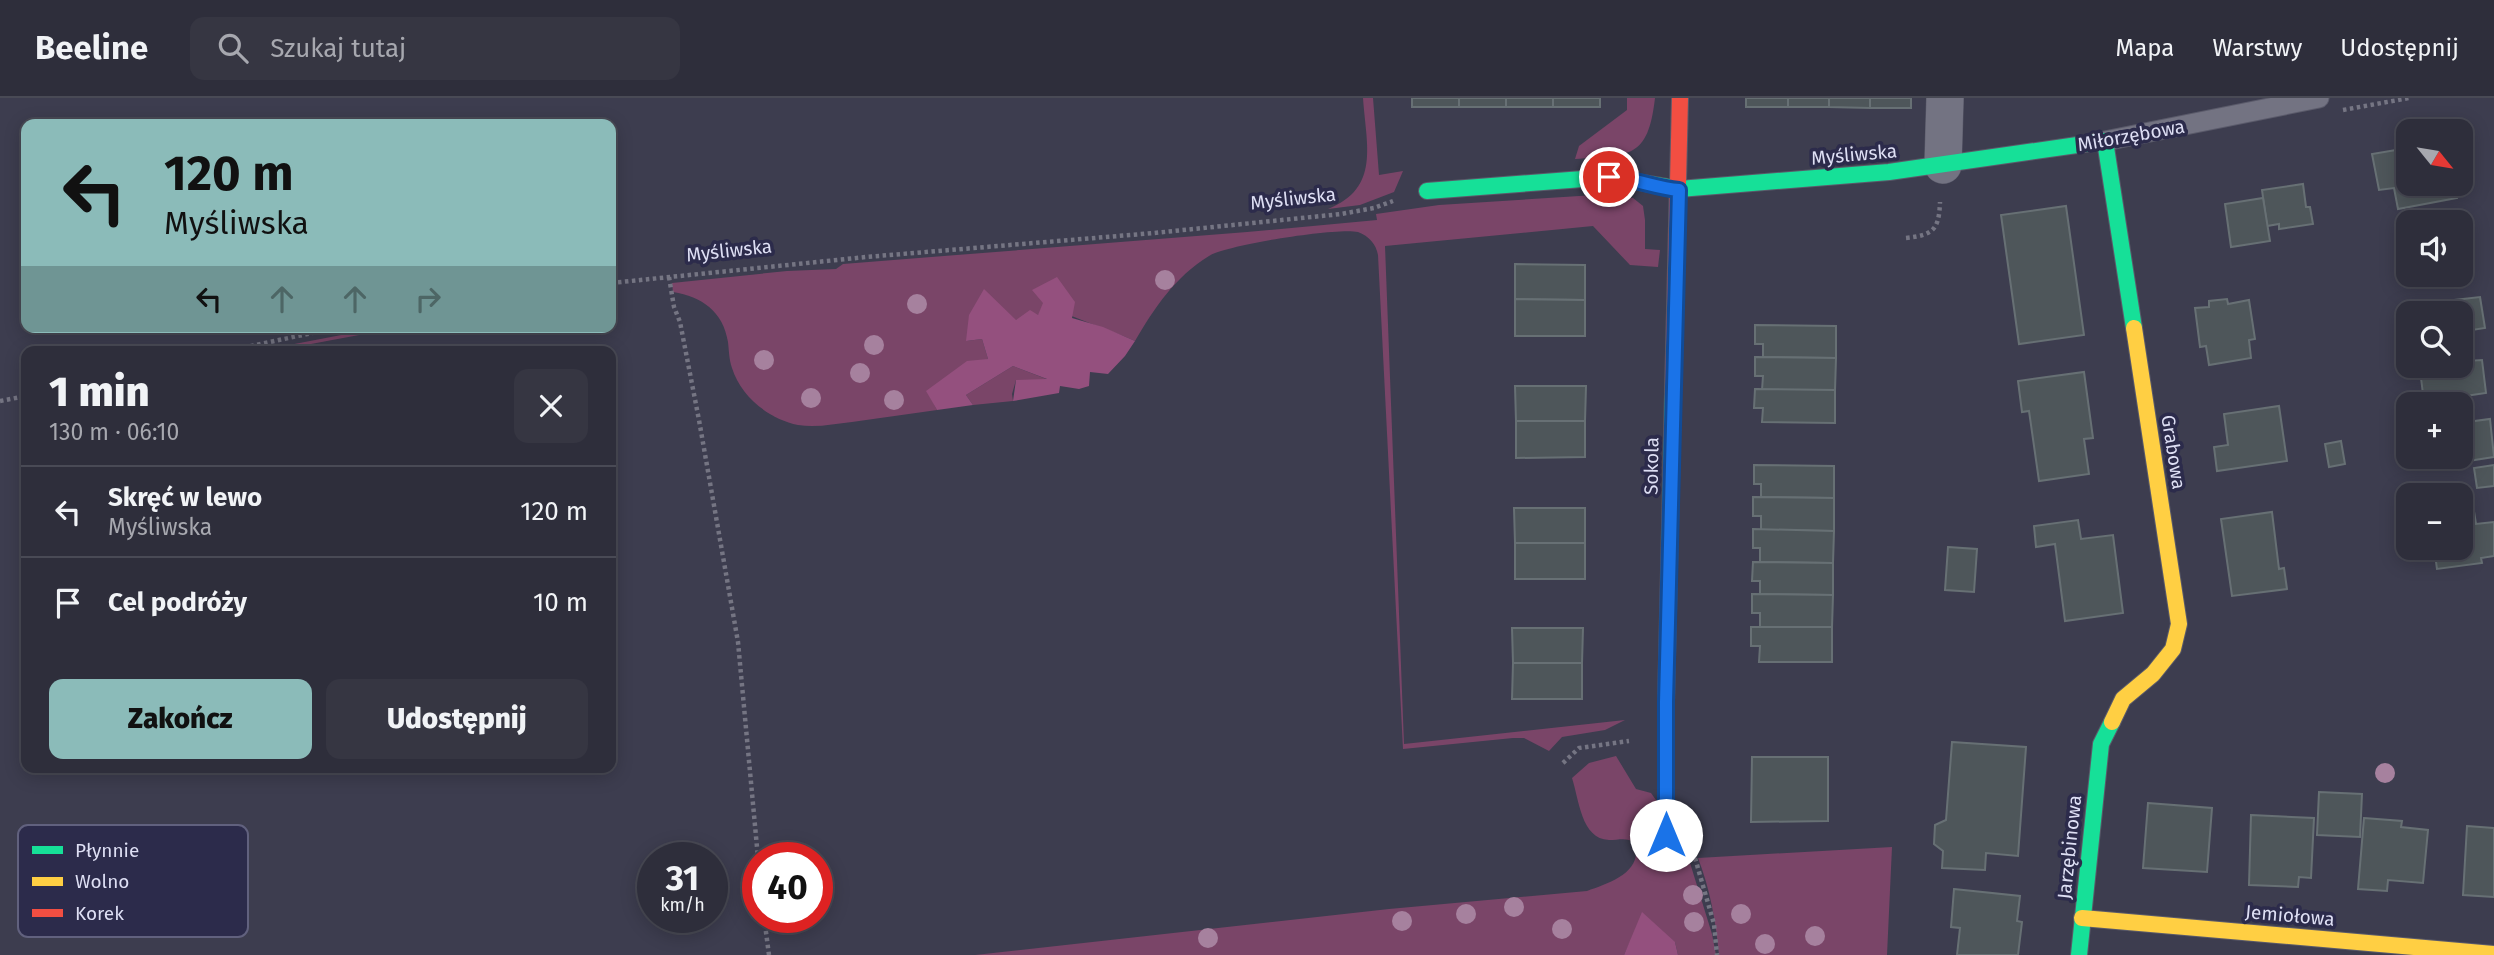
<!DOCTYPE html>
<html lang="pl">
<meta charset="utf-8">
<style>
:root{--surface:#2e2e3b;--page:#363642;--text:#f1f3f6;--muted:#a7a8af;--line:#494a55;--accent:#8bbbb9}
body{margin:0;font-family:"Fira Sans",sans-serif;background:var(--page);color:var(--text);height:100vh;display:flex;flex-direction:column;font-size:26px;white-space:nowrap}
*{box-sizing:border-box;margin:0}
p{font-size:23px;color:var(--muted)}
.icon{flex:none;width:38px;height:38px;fill:none;stroke:currentColor;stroke-width:2;stroke-linecap:round;stroke-linejoin:round}
.map{position:relative;flex:1;overflow:hidden}
.sheet{position:absolute;left:21px;top:248px;width:595px;height:427px;display:flex;flex-direction:column;background:var(--surface);border-radius:14px;box-shadow:0 4px 18px #0003,0 0 0 2px var(--line)}
.sheet>*{flex:none}
.hud{position:absolute;left:21px;top:21px;width:595px;height:214px;border-radius:14px;box-shadow:0 4px 18px #0003,0 0 0 2px var(--line);background:#8bbbb9;color:#111;overflow:hidden}
.needle{width:46px;rotate:120deg}
.controls{position:absolute;left:2396px;top:21px;display:grid;gap:14px}
.controls a{display:grid;place-items:center;width:77px;height:77px;border-radius:14px;background:var(--surface);box-shadow:0 4px 18px #0003,0 0 0 2px var(--line);font-size:35px}
.speed{position:absolute;left:637px;top:744px;display:flex;gap:14px;font-size:35px;font-weight:700;text-align:center}
.speed>*{display:grid;place-content:center;width:91px;height:91px;border-radius:50%;background:var(--surface);box-shadow:0 4px 18px #0003,0 0 0 2px var(--line);line-height:1}
.speed small{font-size:18px;font-weight:400}
.speed .limit{border:10px solid #d22;background:#fff;color:#111}
.pin{position:absolute;display:grid;place-items:center;width:60px;height:60px;color:#fff;margin:-30px;border:4px solid #fff;border-radius:50%;box-shadow:0 2px 7px #0007}
.me{position:absolute;width:77px;margin:-38px;rotate:0deg;stroke-linejoin:round;filter:drop-shadow(0 0 5px #0008)}
.turn{display:flex;align-items:center;gap:24px;height:147px;padding:0 28px;font-size:32px}
.turn .icon{width:91px;height:91px;stroke-width:2.5}
.turn b{display:block;font-size:49px;line-height:60px}
.lanes{display:flex;align-items:center;height:66px;padding:0 28px;background:#0003;justify-content:center;gap:35px;direction:ltr}
.lanes .off{opacity:.35}
.round{display:grid;place-items:center;flex:none;width:74px;height:74px;border-radius:14px;background:var(--page)}
.head{display:flex;align-items:center;justify-content:space-between;height:119px;padding:0 28px}
h1{font-size:42px;font-weight:800;line-height:52px}
.button{display:flex;gap:14px;margin-top:auto;padding:14px 28px}
.button a{flex:1;height:80px;border-radius:14px;background:var(--accent);color:#111;font-size:28px;font-weight:800;line-height:80px;text-align:center}
.button a+a{background:var(--page);color:var(--text)}
ul{padding:0;list-style:none}
li{display:flex;align-items:center;gap:21px;height:91px;padding:0 28px;border-top:2px solid var(--line)}
li div{flex:1}
li b{display:block;font-size:26px}
li em{font-style:normal}
header{display:flex;align-items:center;gap:42px;box-sizing:border-box;height:98px;padding:0 35px;background:var(--surface);border-bottom:2px solid var(--line)}
header strong{font-size:33px}
nav{display:flex;gap:38px;margin-inline-start:auto;font-size:24px}
.search{width:490px;height:63px;background:var(--page);display:flex;align-items:center;gap:18px;box-sizing:border-box;padding:0 24px;border-radius:14px;color:var(--muted);font-size:26px}
.map>svg:first-child{display:block}
</style>
<header>
<strong>Beeline</strong>
<div class="search"><svg class="icon" aria-label="search" viewBox="0 0 24 24"><circle cx="10" cy="10" r="6"/><path d="M15 15l6 6"/></svg>Szukaj tutaj</div>
<nav><a>Mapa</a><a>Warstwy</a><a>Udostępnij</a></nav>
</header>
<div class="map">
<svg width="2494" height="857" viewBox="0 0 2494 857">
<rect width="100%" height="100%" fill="#3d3d4f"/>
<g fill="#7a4568">
<path d="M1363,0H1373L1379,77L1403,73L1394,94L1360,107L1328,111C1381,90 1366,46 1363,0Z"/>
<path d="M1627,0H1655C1648,62 1629,57 1575,61L1579,48L1627,12Z"/>
<path d="M1611,96L1633,100L1643,108L1645,122V151L1660,152L1658,169L1630,167L1593,128L1385,148L1404,646L1625,622L1605,632L1562,639L1549,653L1524,640H1513L1403,651L1378,157C1376,146 1369,138 1358,134C1338,129 1226,147 1209,158C1175,179 1155,209 1135,243C1104,229 1073,221 1044,205L1038,218L1016,222L966,243L982,241L988,261L927,293L937,312C909,316 880,320 852,324C834,326 816,330 798,327C769,321 741,299 732,270C729,261 729,253 728,244C723,213 702,199 673,194L672,185L787,173L836,171L843,166L1247,134L1377,122L1376,116L1439,107Z"/>
<polygon points="383,229 402,229 268,254 253,254"/>
<polygon points="1013,268 1049,282 1016,282 1012,296 1013,303 973,307 966,297"/>
<path d="M1616,658L1636,691L1651,695L1682,739L1712,836L1716,857H1678L1675,844H1630L1624,857H975L1389,811L1587,793C1609,785 1643,775 1635,745C1627,739 1619,742 1609,742C1581,741 1579,701 1572,680L1589,665Z"/>
<path d="M1892,749L1887,857H1719C1716,824 1710,791 1698,760Z"/>
</g>
<g fill="#94507e">
<polygon points="1057,179 1075,204 1072,220 1103,229 1135,243 1125,258 1108,276 1090,274 1089,288 1079,291 1060,288 1059,295 1013,303 1016,282 1047,281 1013,268 966,297 973,307 937,312 926,293 967,263 988,261 982,241 966,243 969,217 984,191 1016,222 1030,212 1038,217 1043,205 1032,192"/>
<polygon points="1642,814 1675,844 1678,857 1624,857"/>
</g>
<g fill="#4e565a" stroke="#677074" stroke-width="2">
<rect x="1412" y="0" width="47" height="9"/>
<rect x="1459" y="0" width="47" height="9"/>
<rect x="1506" y="0" width="47" height="9"/>
<rect x="1553" y="0" width="47" height="9"/>
<rect x="1746" y="0" width="42" height="9"/>
<rect x="1788" y="0" width="41" height="9"/>
<polygon points="1829,0 1870,0 1870,10 1829,9"/>
<rect x="1870" y="0" width="41" height="10"/>
<polygon points="2408,50 2408,86 2455,86 2457,100 2398,111 2394,90 2379,92 2372,56"/>
<polygon points="2303,86 2306,109 2310,109 2313,126 2279,131 2279,126 2267,128 2262,92"/>
<polygon points="2263,100 2270,143 2231,149 2225,106"/>
<polygon points="2066,108 2084,237 2019,246 2001,117"/>
<polygon points="1515,166 1585,167 1585,202 1515,201"/>
<polygon points="2480,199 2485,230 2465,233 2467,263 2482,262 2486,295 2424,304 2420,272 2414,273 2405,266 2402,249 2408,242 2408,268 2460,268 2460,215 2410,215 2410,207"/>
<polygon points="1515,201 1585,202 1585,238 1515,238"/>
<polygon points="2227,201 2228,206 2249,202 2255,241 2249,242 2251,260 2209,267 2206,248 2200,249 2195,210 2209,209 2209,203"/>
<polygon points="1755,227 1836,228 1836,260 1763,259 1763,246 1755,246"/>
<polygon points="1755,259 1836,260 1835,292 1762,292 1763,278 1755,278"/>
<polygon points="2084,274 2093,340 2084,341 2089,376 2039,383 2029,313 2022,314 2018,283"/>
<polygon points="1515,288 1586,288 1585,323 1516,323"/>
<polygon points="1755,291 1835,292 1835,325 1762,324 1763,310 1754,310"/>
<polygon points="2279,308 2287,363 2217,373 2214,349 2228,347 2224,316"/>
<polygon points="2490,321 2494,359 2455,365 2454,359 2460,359 2460,325"/>
<polygon points="1516,323 1585,323 1585,359 1516,360"/>
<polygon points="2341,343 2345,366 2329,369 2325,346"/>
<polygon points="1754,367 1834,368 1834,400 1761,399 1761,386 1754,386"/>
<polygon points="2494,367 2494,388 2477,390 2474,370"/>
<polygon points="1753,399 1834,400 1834,433 1761,432 1761,418 1753,418"/>
<polygon points="2473,407 2476,426 2494,424 2494,458 2481,460 2482,465 2437,471 2434,450 2460,450 2460,408"/>
<polygon points="1514,410 1585,410 1585,445 1515,445"/>
<polygon points="2272,414 2279,471 2284,470 2287,491 2232,498 2221,421"/>
<polygon points="2078,422 2081,441 2113,437 2123,515 2065,523 2055,446 2036,449 2034,428"/>
<polygon points="1753,431 1834,433 1833,465 1760,464 1760,450 1753,450"/>
<rect x="1515" y="445" width="70" height="36"/>
<polygon points="1948,449 1977,451 1974,494 1945,492"/>
<polygon points="1753,464 1833,465 1833,497 1760,496 1760,483 1752,483"/>
<polygon points="1752,496 1833,497 1832,529 1760,529 1760,515 1752,515"/>
<polygon points="1751,529 1832,529 1832,564 1759,564 1760,548 1751,548"/>
<polygon points="1512,530 1583,530 1582,565 1513,565"/>
<polygon points="1513,565 1582,565 1582,601 1512,601"/>
<polygon points="1952,644 2026,649 2018,758 1986,755 1985,772 1942,770 1943,753 1934,746 1935,727 1946,722"/>
<polygon points="1752,659 1828,659 1828,723 1751,724"/>
<polygon points="2319,694 2362,696 2360,739 2317,737"/>
<polygon points="2148,705 2212,710 2207,774 2143,770"/>
<polygon points="2251,717 2314,720 2311,780 2299,779 2298,789 2249,787"/>
<polygon points="2364,720 2402,723 2401,729 2428,732 2423,785 2388,782 2387,793 2358,791"/>
<polygon points="2467,728 2494,730 2494,799 2463,797"/>
<polygon points="1954,791 2020,798 2017,823 2022,824 2018,857 1957,857 1960,830 1951,829"/>
</g>
<g fill="none" stroke-linecap="round" stroke-linejoin="round">
<defs>
<polyline id="lane" points="2105,43 2319,0"/>
<polyline id="street" points="1943,67 1945,0"/>
<g id="fast">
<polyline points="1427,93 1609,79 1679,91 1889,74 2105,43 2134,230"/>
<polyline points="1666,737 1666,604 1673,295"/>
<polyline points="2079,857 2101,646 2112,624"/>
</g>
<g id="slow">
<polyline points="2112,624 2123,601 2153,576 2173,551 2179,526 2134,230"/>
<polyline points="2082,820 2494,856"/>
</g>
<polyline id="jam" points="1673,295 1680,0"/>
</defs>
<use href="#lane" stroke="#5a5a6a" stroke-width="21"/>
<use href="#street" stroke="#5a5a6a" stroke-width="38"/>
<use href="#fast" stroke="#5a5a6a" stroke-width="18"/>
<use href="#slow" stroke="#5a5a6a" stroke-width="18"/>
<use href="#jam" stroke="#5a5a6a" stroke-width="18"/>
<g stroke="#757583" stroke-width="4.5" stroke-dasharray="3.5 3.5" stroke-linecap="butt">
<polyline points="2343,12 2409,0"/>
<path d="M1906,140C1934,137 1939,131 1940,104"/>
<polyline points="669,179 674,209 680,224 699,322 738,544 758,760"/>
<polyline points="611,185 866,159 1154,135 1341,116 1374,110 1393,103"/>
<polyline points="223,254 340,229"/>
<polyline points="0,303 26,298"/>
<polyline points="1563,665 1579,650 1629,643"/>
<polyline points="1695,760 1714,826 1717,857"/>
<polyline points="764,819 769,857"/>
</g>
<use href="#lane" stroke="#737382" stroke-width="19"/>
<use href="#street" stroke="#737382" stroke-width="37"/>
<use href="#fast" stroke="#16e098" stroke-width="16"/>
<use href="#slow" stroke="#ffcf43" stroke-width="16"/>
<use href="#jam" stroke="#f24e42" stroke-width="16"/>
</g>
<g fill="#a6819e">
<circle cx="1165" cy="182" r="10"/>
<circle cx="917" cy="206" r="10"/>
<circle cx="874" cy="247" r="10"/>
<circle cx="764" cy="262" r="10"/>
<circle cx="860" cy="275" r="10"/>
<circle cx="811" cy="300" r="10"/>
<circle cx="894" cy="302" r="10"/>
<circle cx="2385" cy="675" r="10"/>
<circle cx="1693" cy="797" r="10"/>
<circle cx="1514" cy="809" r="10"/>
<circle cx="1466" cy="816" r="10"/>
<circle cx="1741" cy="816" r="10"/>
<circle cx="1402" cy="823" r="10"/>
<circle cx="1694" cy="824" r="10"/>
<circle cx="1562" cy="831" r="10"/>
<circle cx="1815" cy="838" r="10"/>
<circle cx="1208" cy="840" r="10"/>
<circle cx="1765" cy="846" r="10"/>
</g>
<g fill="none" stroke-linecap="round" stroke-linejoin="round">
<defs>
<path id="route" d="M1609,79C1634,80 1655,90 1679,92L1666,604V737"/>
</defs>
<use href="#route" stroke="#114b97" stroke-width="18"/>
<use href="#route" stroke="#1a73e8" stroke-width="12"/>
</g>
<g text-anchor="middle" stroke-width="7" stroke-linejoin="round" paint-order="stroke">
<g font-size="19" fill="#dedff4" stroke="#2c2b4b">
<text transform="translate(2131 37) rotate(-10)" y="7">Miłorzębowa</text>
<text transform="translate(1854 56) rotate(-5)" y="7">Myśliwska</text>
<text transform="translate(1293 100) rotate(-6)" y="7">Myśliwska</text>
<text transform="translate(729 152) rotate(-6)" y="7">Myśliwska</text>
<text transform="translate(2174 354) rotate(81)" y="7">Grabowa</text>
<text transform="translate(1651 368) rotate(-89)" y="7">Sokola</text>
<text transform="translate(2069 749) rotate(-84)" y="7">Jarzębinowa</text>
<text transform="translate(2290 817) rotate(5)" y="7">Jemiołowa</text>
</g>
</g>
<rect x="18" y="727" width="230" height="112" rx="10" fill="#2c2b4b" stroke="#61617e" stroke-width="2"/>
<rect x="32" y="748" width="31" height="8" fill="#16e098"/>
<rect x="32" y="779" width="31" height="9" fill="#ffcf43"/>
<rect x="32" y="811" width="31" height="8" fill="#f24e42"/>
<g font-size="19" fill="#dedff4">
<text x="75" y="759">Płynnie</text>
<text x="75" y="790">Wolno</text>
<text x="75" y="822">Korek</text>
</g>
</svg>
<div class="controls">
<a><svg class="needle" viewBox="-14 -14 28 28"><path d="M0-13l5 13h-10z" fill="#e53935"/><path d="M0 13l5-13h-10z" fill="#a7a8af"/></svg></a>
<a><svg class="icon" aria-label="sound" viewBox="0 0 24 24"><path d="M4 9h4l5-4v14l-5-4H4zM17 9q2 3 0 6"/></svg></a>
<a><svg class="icon" aria-label="search" viewBox="0 0 24 24"><circle cx="10" cy="10" r="6"/><path d="M15 15l6 6"/></svg></a>
<a>+</a>
<a>−</a>
</div>
<div class="speed"><div>31<small>km/h</small></div><div class="limit">40</div></div>
<div class="pin" style="left:1609px;top:79px;background:#d93025"><svg class="icon" aria-label="arrive" viewBox="0 0 24 24"><path d="M6 21V4h12l-3 4 3 4H6"/></svg></div>
<svg class="me" style="left:1666px;top:737px" viewBox="-20 -20 40 40"><circle r="19" fill="#fff"/><path d="M0-13L10 11 0 6-10 11z" fill="#1a73e8"/></svg>
<div class="hud">
<div class="turn"><svg class="icon" aria-label="left" viewBox="0 0 24 24"><path d="M17 20v-9H6M10 6l-5 5 5 5"/></svg><div><b>120 m</b>Myśliwska</div></div>
<div class="lanes"><svg class="icon" aria-label="left" viewBox="0 0 24 24"><path d="M17 20v-9H6M10 6l-5 5 5 5"/></svg><svg class="icon off" aria-label="ahead" viewBox="0 0 24 24"><path d="M12 20V5M6 11l6-6 6 6"/></svg><svg class="icon off" aria-label="ahead" viewBox="0 0 24 24"><path d="M12 20V5M6 11l6-6 6 6"/></svg><svg class="icon off" aria-label="right" viewBox="0 0 24 24"><path d="M7 20v-9h11M14 6l5 5-5 5"/></svg></div>
</div>
<section class="sheet">
<div class="head"><div><h1>1 min</h1><p>130 m · 06:10</p></div><a class="round"><svg class="icon" aria-label="close" viewBox="0 0 24 24"><path d="M6 6l12 12M18 6L6 18"/></svg></a></div>
<ul>
<li><svg class="icon" aria-label="left" viewBox="0 0 24 24"><path d="M17 20v-9H6M10 6l-5 5 5 5"/></svg><div><b>Skręć w lewo</b><p>Myśliwska</p></div><em>120 m</em></li>
<li><svg class="icon" aria-label="arrive" viewBox="0 0 24 24"><path d="M6 21V4h12l-3 4 3 4H6"/></svg><div><b>Cel podróży</b></div><em>10 m</em></li>
</ul>
<div class="button"><a>Zakończ</a><a>Udostępnij</a></div>
</section>
</div>
